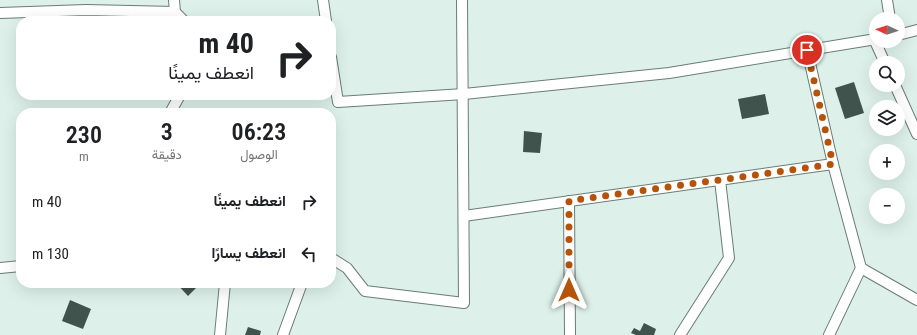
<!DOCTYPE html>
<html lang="ar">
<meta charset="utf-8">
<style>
:root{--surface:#fff;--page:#f2f2f2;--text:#202124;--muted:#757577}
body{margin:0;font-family:"Roboto Condensed",Vazirmatn,sans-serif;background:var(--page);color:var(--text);direction:rtl;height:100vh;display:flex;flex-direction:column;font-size:15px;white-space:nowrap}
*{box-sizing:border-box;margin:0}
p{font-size:13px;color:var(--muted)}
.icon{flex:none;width:22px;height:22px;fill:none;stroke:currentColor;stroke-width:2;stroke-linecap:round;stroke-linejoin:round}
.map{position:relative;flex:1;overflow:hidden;direction:ltr}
.side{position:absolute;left:16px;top:108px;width:320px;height:180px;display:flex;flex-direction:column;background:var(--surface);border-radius:16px;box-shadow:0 4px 16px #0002;direction:rtl}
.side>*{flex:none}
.top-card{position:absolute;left:16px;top:16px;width:320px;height:84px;border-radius:16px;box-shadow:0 4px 16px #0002;direction:rtl;background:#fff;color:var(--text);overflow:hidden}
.needle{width:26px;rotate:273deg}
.controls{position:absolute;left:869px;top:12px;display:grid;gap:8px}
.controls a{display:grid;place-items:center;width:36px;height:36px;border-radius:50%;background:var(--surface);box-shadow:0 4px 16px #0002;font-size:20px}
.pin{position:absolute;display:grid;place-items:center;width:34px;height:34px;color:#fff;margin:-17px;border:2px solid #fff;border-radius:50%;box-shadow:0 1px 4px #0007}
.me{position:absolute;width:44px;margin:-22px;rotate:0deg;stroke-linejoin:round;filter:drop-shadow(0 0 3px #0008)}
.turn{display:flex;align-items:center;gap:14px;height:84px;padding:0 16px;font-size:18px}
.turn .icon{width:52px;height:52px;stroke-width:2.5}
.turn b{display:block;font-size:28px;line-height:34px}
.eta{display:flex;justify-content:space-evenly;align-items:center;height:68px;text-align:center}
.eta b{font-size:24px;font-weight:600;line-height:28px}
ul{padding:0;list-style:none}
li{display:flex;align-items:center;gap:12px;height:52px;padding:0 16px}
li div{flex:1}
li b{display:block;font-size:15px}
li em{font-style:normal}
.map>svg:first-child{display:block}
</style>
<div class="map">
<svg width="917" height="335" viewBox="0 0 917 335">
<rect width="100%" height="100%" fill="#ddf1ea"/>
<g fill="#41534d">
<polygon points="854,82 864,113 845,119 835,88"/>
<polygon points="765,94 769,114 742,119 738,99"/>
<polygon points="524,131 542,133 540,153 523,152"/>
<polygon points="176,283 195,283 198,286 188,296"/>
<polygon points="70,300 91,309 83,329 62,321"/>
<polygon points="644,323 656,329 654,335 636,335 631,333 634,328 640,331"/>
<polygon points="248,327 261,331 260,335 245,335"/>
</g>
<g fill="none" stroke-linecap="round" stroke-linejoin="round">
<defs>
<g id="street">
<polyline points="174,0 175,12 184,21"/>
<polyline points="323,0 326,21"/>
<polyline points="887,0 890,19"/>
<polyline points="0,13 86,10 175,12"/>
<polyline points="898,35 917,30"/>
<polyline points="874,39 885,63"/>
<polyline points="807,50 833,164 861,268 829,335"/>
<polyline points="331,57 338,102 464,94 669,73 876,39"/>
<polyline points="895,85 917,134"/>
<polyline points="170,113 180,95"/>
<polyline points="569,201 570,335"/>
<polyline points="464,216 833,164"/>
<polyline points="331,258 347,268 365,291 464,303 462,0"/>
<polyline points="0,268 21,266"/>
<polyline points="861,268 917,300"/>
<polyline points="220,335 225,283"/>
<polyline points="283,335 302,283"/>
<polyline points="680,335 729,258 720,180"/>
</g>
</defs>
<use href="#street" stroke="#6a7c76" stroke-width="12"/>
<use href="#street" stroke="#fff" stroke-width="10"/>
</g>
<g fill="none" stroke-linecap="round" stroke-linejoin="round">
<polyline stroke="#b45309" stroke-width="7" stroke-dasharray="0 12.6" points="569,290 569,201 833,164 807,50"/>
</g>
</svg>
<div class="controls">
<a><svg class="needle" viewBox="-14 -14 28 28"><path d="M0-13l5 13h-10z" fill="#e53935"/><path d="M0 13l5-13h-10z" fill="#757577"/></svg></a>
<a><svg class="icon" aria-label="search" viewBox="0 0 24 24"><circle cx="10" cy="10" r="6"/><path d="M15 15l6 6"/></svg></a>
<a><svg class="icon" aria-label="layers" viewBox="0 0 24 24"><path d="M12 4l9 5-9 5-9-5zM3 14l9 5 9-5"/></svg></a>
<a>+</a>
<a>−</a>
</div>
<div class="pin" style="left:807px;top:50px;background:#d93025"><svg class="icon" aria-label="arrive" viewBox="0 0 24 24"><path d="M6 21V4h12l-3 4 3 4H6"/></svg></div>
<svg class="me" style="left:569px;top:290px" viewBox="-20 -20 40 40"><path d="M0-17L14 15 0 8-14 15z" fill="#b45309" stroke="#fff" stroke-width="4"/></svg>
<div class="top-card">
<div class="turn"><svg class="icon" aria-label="right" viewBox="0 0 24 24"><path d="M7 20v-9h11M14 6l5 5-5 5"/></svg><div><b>40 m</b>انعطف يمينًا</div></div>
</div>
<section class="side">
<div class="eta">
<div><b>06:23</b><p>الوصول</p></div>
<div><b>3</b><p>دقيقة</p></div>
<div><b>230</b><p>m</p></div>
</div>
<ul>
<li><svg class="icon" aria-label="right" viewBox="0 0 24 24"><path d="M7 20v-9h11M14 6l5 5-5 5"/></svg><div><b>انعطف يمينًا</b></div><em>40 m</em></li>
<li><svg class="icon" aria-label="left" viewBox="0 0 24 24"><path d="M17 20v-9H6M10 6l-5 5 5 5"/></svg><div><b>انعطف يسارًا</b></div><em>130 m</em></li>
</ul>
</section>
</div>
